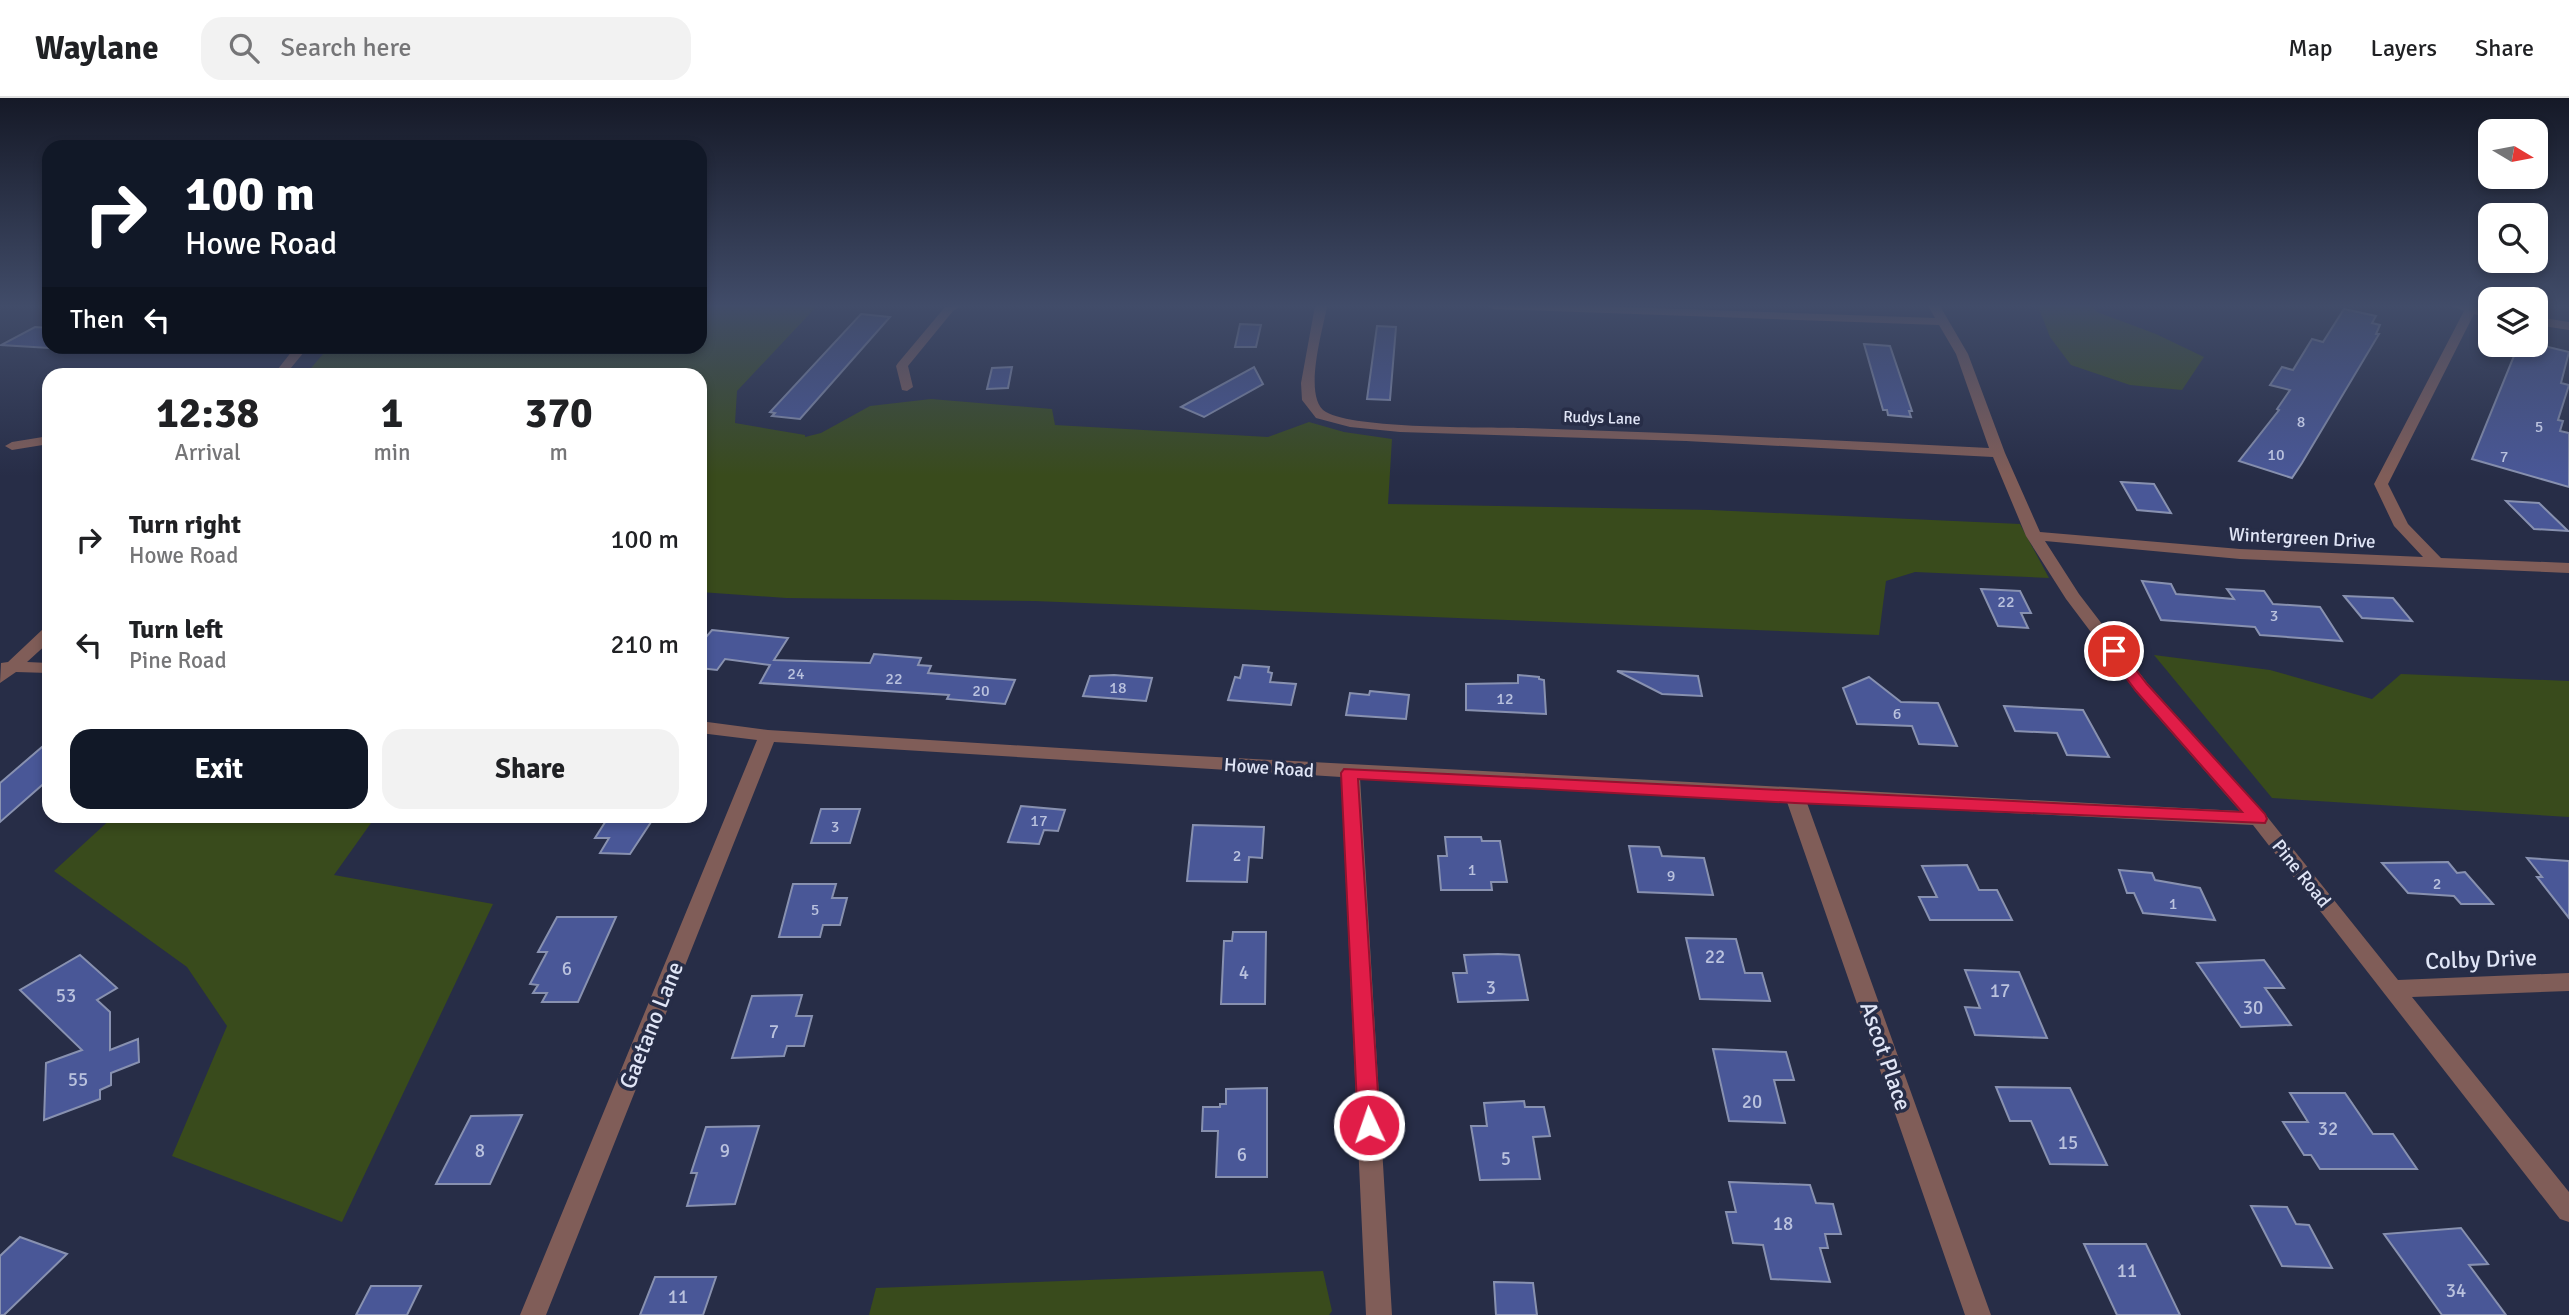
<!DOCTYPE html>
<style>
:root{--surface:#fff;--page:#f2f2f2;--text:#202124;--muted:#757577;--line:#e0e0e0;--accent:#111827}
body{margin:0;font-family:Signika,sans-serif;background:var(--page);color:var(--text);height:100vh;display:flex;flex-direction:column;font-size:26px;white-space:nowrap}
*{box-sizing:border-box;margin:0}
p{font-size:23px;color:var(--muted)}
.icon{flex:none;width:38px;height:38px;fill:none;stroke:currentColor;stroke-width:2;stroke-linecap:round;stroke-linejoin:round}
.map{position:relative;flex:1;overflow:hidden}
.panel{position:absolute;left:42px;top:270px;width:665px;height:455px;display:flex;flex-direction:column;background:var(--surface);border-radius:21px;box-shadow:0 4px 10px #0003}
.panel>*{flex:none}
.banner{position:absolute;left:42px;top:42px;width:665px;height:214px;border-radius:21px;box-shadow:0 4px 10px #0003;background:#111827;color:#fff;overflow:hidden}
.needle{width:46px;rotate:100deg}
.buttons{position:absolute;left:2478px;top:21px;display:grid;gap:14px}
.buttons a{display:grid;place-items:center;width:70px;height:70px;border-radius:14px;background:var(--surface);box-shadow:0 4px 10px #0003;font-size:35px}
.pin{position:absolute;display:grid;place-items:center;width:60px;height:60px;color:#fff;margin:-30px;border:4px solid #fff;border-radius:50%;box-shadow:0 2px 7px #0007}
.me{position:absolute;width:77px;margin:-38px;rotate:357deg;stroke-linejoin:round;filter:drop-shadow(0 0 5px #0008)}
.turn{display:flex;align-items:center;gap:24px;height:147px;padding:0 28px;font-size:32px}
.turn .icon{width:91px;height:91px;stroke-width:2.5}
.turn b{display:block;font-size:49px;line-height:60px}
.then{display:flex;align-items:center;height:66px;padding:0 28px;background:#0003;gap:14px;font-size:26px}
.eta{display:flex;justify-content:space-evenly;align-items:center;height:119px;text-align:center}
.eta b{font-size:42px;font-weight:700;line-height:49px}
.button{display:flex;gap:14px;margin-top:auto;padding:14px 28px}
.button a{flex:1;height:80px;border-radius:21px;background:var(--accent);color:#fff;font-size:28px;font-weight:700;line-height:80px;text-align:center}
.button a+a{background:var(--page);color:var(--text)}
ul{padding:0;list-style:none}
li{display:flex;align-items:center;gap:21px;height:105px;padding:0 28px}
li div{flex:1}
li b{display:block;font-size:26px}
li em{font-style:normal}
header{display:flex;align-items:center;gap:42px;box-sizing:border-box;height:98px;padding:0 35px;background:var(--surface);border-bottom:2px solid var(--line)}
header strong{font-size:33px}
nav{display:flex;gap:38px;margin-inline-start:auto;font-size:24px}
.search{width:490px;height:63px;background:var(--page);display:flex;align-items:center;gap:18px;box-sizing:border-box;padding:0 24px;border-radius:21px;color:var(--muted);font-size:26px}
.map>svg:first-child{display:block}
</style>
<header>
<strong>Waylane</strong>
<div class="search"><svg class="icon" aria-label="search" viewBox="0 0 24 24"><circle cx="10" cy="10" r="6"/><path d="M15 15l6 6"/></svg>Search here</div>
<nav><a>Map</a><a>Layers</a><a>Share</a></nav>
</header>
<div class="map">
<svg width="2569" height="1217" viewBox="0 0 2569 1217">
<rect width="100%" height="100%" fill="#272d47"/>
<g fill="#394b1c">
<polygon points="700,208 817,208 737,293 735,325 805,337 805,339 821,335 870,308 931,301 1052,311 1055,327 1268,339 1309,324 1344,334 1392,341 1388,406 1711,412 2020,426 2049,480 1915,474 1886,483 1879,537 1034,503 786,500 700,494 700,276 306,276 329,249 700,248"/>
<polygon points="2038,208 2092,208 2097,214 2156,236 2204,259 2182,292 2130,287 2071,267 2050,239"/>
<polygon points="2154,557 2270,572 2372,601 2401,576 2569,583 2569,719 2272,700"/>
<polygon points="114,718 376,718 334,777 493,806 342,1124 172,1058 227,928 187,869 54,773"/>
<polygon points="1323,1173 1332,1213 1329,1217 869,1217 876,1190"/>
</g>
<g fill="#495797" stroke="#8891b0" stroke-width="2">
<polygon points="2344,211 2376,218 2372,225 2380,227 2376,236 2379,236 2302,365 2292,380 2239,363 2279,312 2277,311 2290,292 2270,287 2282,269 2293,272 2312,241 2323,244"/>
<polygon points="861,216 890,219 800,321 772,318 775,315 770,314"/>
<polygon points="1240,226 1261,227 1256,249 1235,249"/>
<polygon points="1377,228 1396,229 1390,302 1367,301"/>
<polygon points="35,229 49,230 49,250 1,247"/>
<polygon points="1864,246 1890,248 1912,313 1909,313 1911,319 1888,317 1887,312 1883,312"/>
<polygon points="2536,246 2569,254 2561,285 2569,287 2558,322 2563,323 2560,333 2569,335 2569,389 2472,361 2518,248 2534,252"/>
<polygon points="1012,269 1008,290 987,291 992,270"/>
<polygon points="1254,269 1263,286 1204,319 1181,309"/>
<polygon points="2121,384 2154,386 2171,415 2137,412"/>
<polygon points="2506,403 2539,405 2568,433 2534,431"/>
<polygon points="2142,483 2171,486 2176,496 2234,501 2227,491 2264,493 2273,506 2320,509 2342,543 2260,537 2255,529 2161,522"/>
<polygon points="1981,491 2020,493 2031,515 2021,515 2028,530 1998,528"/>
<polygon points="2344,498 2393,500 2412,523 2362,520"/>
<polygon points="712,532 788,540 774,562 870,565 874,556 921,560 918,567 931,568 928,575 1015,582 1005,606 947,601 949,597 760,585 770,567 725,561 717,572 700,570 700,546"/>
<polygon points="1243,567 1269,569 1268,574 1272,575 1270,584 1296,586 1291,607 1228,602 1235,579 1240,580"/>
<polygon points="1617,573 1698,578 1702,598 1662,596"/>
<polygon points="1114,577 1152,580 1146,603 1083,598 1090,578"/>
<polygon points="1518,577 1539,579 1539,581 1544,582 1546,616 1466,612 1466,586 1518,585"/>
<polygon points="1869,579 1901,604 1938,605 1957,648 1919,646 1912,628 1857,626 1843,590"/>
<polygon points="1370,593 1409,597 1406,621 1346,617 1350,595 1369,597"/>
<polygon points="2004,608 2083,612 2109,659 2067,657 2057,635 2015,633"/>
<polygon points="49,643 49,681 0,724 0,685"/>
<polygon points="1021,708 1065,712 1058,733 1044,732 1039,746 1008,744"/>
<polygon points="821,711 860,711 850,745 811,745"/>
<polygon points="609,718 655,718 630,756 600,755 609,740 595,740"/>
<polygon points="1193,727 1264,729 1262,760 1249,759 1247,784 1187,783"/>
<polygon points="1445,739 1481,739 1482,743 1500,743 1507,784 1491,784 1492,792 1441,792 1438,758 1447,758"/>
<polygon points="1629,748 1659,749 1662,758 1704,760 1713,797 1638,794"/>
<polygon points="2527,760 2569,763 2569,820 2537,779 2542,779"/>
<polygon points="2448,764 2457,775 2465,774 2493,806 2461,806 2454,798 2408,795 2382,765"/>
<polygon points="1967,767 1979,792 1997,792 2012,822 1930,822 1919,799 1937,799 1922,768"/>
<polygon points="2119,772 2152,775 2155,782 2200,790 2215,822 2143,815 2134,795 2127,795"/>
<polygon points="793,786 836,786 832,800 847,800 840,827 823,827 820,839 779,839"/>
<polygon points="557,819 616,819 578,904 542,904 547,895 533,895 538,887 530,886 547,854 538,854"/>
<polygon points="1233,834 1266,834 1265,906 1221,906 1224,843 1232,843"/>
<polygon points="1686,840 1736,841 1745,875 1762,875 1770,903 1700,901"/>
<polygon points="1498,856 1519,857 1528,902 1458,904 1453,875 1467,875 1464,857"/>
<polygon points="80,857 117,890 97,902 110,914 110,952 138,941 139,964 111,975 111,987 100,992 100,1001 44,1022 46,965 82,952 20,892"/>
<polygon points="2264,862 2284,890 2265,890 2291,927 2241,929 2197,865"/>
<polygon points="1965,872 2019,874 2047,940 1975,937 1965,909 1980,910"/>
<polygon points="802,897 796,918 812,918 804,948 787,948 784,958 732,960 752,898"/>
<polygon points="1713,951 1786,954 1794,982 1774,982 1785,1025 1729,1023"/>
<polygon points="1996,989 2070,990 2107,1067 2050,1066 2031,1023 2010,1023"/>
<polygon points="1267,990 1267,1079 1216,1079 1218,1033 1202,1033 1203,1009 1220,1009 1220,1006 1226,1006 1226,991"/>
<polygon points="2290,995 2345,995 2373,1036 2393,1036 2417,1071 2320,1071 2311,1057 2304,1057 2283,1024 2308,1024"/>
<polygon points="1524,1003 1525,1009 1544,1009 1550,1038 1533,1039 1540,1081 1480,1082 1471,1028 1487,1028 1484,1005"/>
<polygon points="522,1017 490,1086 436,1086 471,1018"/>
<polygon points="759,1028 735,1106 687,1108 697,1075 691,1075 706,1029"/>
<polygon points="1729,1084 1810,1087 1816,1105 1833,1106 1841,1136 1825,1136 1828,1150 1820,1150 1830,1184 1771,1181 1763,1147 1733,1145 1726,1114 1736,1114"/>
<polygon points="2251,1108 2287,1109 2296,1126 2309,1127 2332,1170 2282,1168"/>
<polygon points="2461,1130 2488,1166 2469,1167 2506,1217 2442,1217 2384,1136"/>
<polygon points="20,1139 67,1156 4,1217 0,1217 0,1158"/>
<polygon points="2084,1146 2146,1146 2180,1217 2117,1217"/>
<polygon points="655,1179 716,1179 703,1217 640,1217"/>
<polygon points="1494,1184 1533,1185 1537,1217 1496,1217"/>
<polygon points="371,1188 421,1188 407,1217 356,1217"/>
</g>
<g fill="none" stroke-linecap="round" stroke-linejoin="round">
<g fill="#805d58" fill-rule="evenodd">
<polygon points="961,208 953,213 908,268 913,289 907,293 902,292 896,268 898,265 945,209"/>
<path d="M1315,208H1327C1323,232 1302,300 1326,314C1355,331 1483,329 1522,330C1678,335 1834,342 1989,350L1956,256L1939,227L1493,211L1487,208H1595L1935,220L1928,208H1940L1968,256L2005,355L2040,434L2240,451L2423,459L2394,428L2374,386L2464,213L2452,208H2472L2490,213V220L2474,216L2388,386L2408,426L2441,460L2569,465V475L2240,461L2045,443L2079,496L2148,586L2265,716L2398,882L2569,875V893L2412,899L2569,1094V1124L2560,1121L2253,727L1807,705L1991,1217H1965L1787,704L1360,680L1392,1217H1366L1341,679L774,644L546,1217H520L757,642L700,635V623L768,632L1141,655L2240,713L2136,594L2066,501L2026,438L1993,359L1686,343L1400,334L1350,329L1316,320L1302,302L1301,285Z"/>
<polygon points="2536,219 2569,224 2569,232 2536,227"/>
<polygon points="296,248 309,248 286,276 274,276"/>
<polygon points="49,338 49,346 12,352 5,348 12,344"/>
<polygon points="49,530 49,544 27,564 49,565 49,575 16,574 0,585 1,565 8,564 43,531"/>
</g>
</g>
<linearGradient id="sky" x2="0" y2="1"><stop stop-color="#151927"/><stop offset="0.55" stop-color="#414c69"/><stop offset="1" stop-color="#414c69" stop-opacity="0"/></linearGradient>
<rect width="2569" height="378" fill="url(#sky)"/>
<polygon fill="#e11d48" stroke="#92132f" stroke-width="2" points="2114,548 2119,550 2147,586 2265,716 2267,721 2265,725 1795,705 1358,681 1380,1027 1376,1034 1369,1036 1361,1034 1358,1027 1341,675 1344,671 2242,714 2136,593 2106,553"/>
<g text-anchor="middle" stroke-width="7" stroke-linejoin="round" paint-order="stroke">
<g font-size="16" fill="#e0e5f6" stroke="#272d47">
<text transform="translate(1602 319) rotate(2)" y="6">Rudys Lane</text>
</g>
<g font-size="16" fill="#bac2de">
<text x="2301" y="329">8</text>
<text x="2539" y="334">5</text>
<text x="2276" y="362">10</text>
<text x="2504" y="364">7</text>
<text x="2006" y="509">22</text>
<text x="2274" y="523">3</text>
<text x="796" y="581">24</text>
<text x="894" y="586">22</text>
<text x="1118" y="595">18</text>
<text x="981" y="598">20</text>
<text x="1505" y="606">12</text>
<text x="1897" y="621">6</text>
<text x="1039" y="728">17</text>
<text x="835" y="734">3</text>
<text x="1237" y="763">2</text>
<text x="1472" y="777">1</text>
<text x="1671" y="783">9</text>
<text x="2437" y="791">2</text>
<text x="2173" y="811">1</text>
<text x="815" y="817">5</text>
</g>
<g font-size="19" fill="#e0e5f6" stroke="#272d47">
<text transform="translate(2302 439) rotate(3)" y="7">Wintergreen Drive</text>
<text transform="translate(1269 669) rotate(4)" y="7">Howe Road</text>
<text transform="translate(2302 775) rotate(51)" y="7">Pine Road</text>
</g>
<g font-size="19" fill="#bac2de">
<text x="1715" y="865">22</text>
<text x="567" y="877">6</text>
<text x="1244" y="881">4</text>
<text x="1491" y="896">3</text>
<text x="2000" y="899">17</text>
<text x="66" y="904">53</text>
<text x="2253" y="916">30</text>
<text x="774" y="940">7</text>
<text x="78" y="988">55</text>
<text x="1752" y="1010">20</text>
<text x="2328" y="1037">32</text>
<text x="2068" y="1051">15</text>
<text x="480" y="1059">8</text>
<text x="725" y="1059">9</text>
<text x="1242" y="1063">6</text>
<text x="1506" y="1067">5</text>
<text x="1783" y="1132">18</text>
<text x="2127" y="1179">11</text>
<text x="2456" y="1199">34</text>
<text x="678" y="1205">11</text>
</g>
<g font-size="23" fill="#e0e5f6" stroke="#272d47">
<text transform="translate(2481 861) rotate(-2)" y="8">Colby Drive</text>
<text transform="translate(651 927) rotate(-68)" y="8">Gaetano Lane</text>
<text transform="translate(1886 958) rotate(71)" y="8">Ascot Place</text>
</g>
</g>
</svg>
<div class="buttons">
<a><svg class="needle" viewBox="-14 -14 28 28"><path d="M0-13l5 13h-10z" fill="#e53935"/><path d="M0 13l5-13h-10z" fill="#757577"/></svg></a>
<a><svg class="icon" aria-label="search" viewBox="0 0 24 24"><circle cx="10" cy="10" r="6"/><path d="M15 15l6 6"/></svg></a>
<a><svg class="icon" aria-label="layers" viewBox="0 0 24 24"><path d="M12 4l9 5-9 5-9-5zM3 14l9 5 9-5"/></svg></a>
</div>
<div class="pin" style="left:2114px;top:553px;background:#d93025"><svg class="icon" aria-label="arrive" viewBox="0 0 24 24"><path d="M6 21V4h12l-3 4 3 4H6"/></svg></div>
<svg class="me" style="left:1369px;top:1027px" viewBox="-20 -20 40 40"><circle r="17" fill="#e11d48" stroke="#fff" stroke-width="3"/><path d="M0-11L8 9 0 5-8 9z" fill="#fff"/></svg>
<div class="banner">
<div class="turn"><svg class="icon" aria-label="right" viewBox="0 0 24 24"><path d="M7 20v-9h11M14 6l5 5-5 5"/></svg><div><b>100 m</b>Howe Road</div></div>
<div class="then">Then<svg class="icon" aria-label="left" viewBox="0 0 24 24"><path d="M17 20v-9H6M10 6l-5 5 5 5"/></svg></div>
</div>
<section class="panel">
<div class="eta">
<div><b>12:38</b><p>Arrival</p></div>
<div><b>1</b><p>min</p></div>
<div><b>370</b><p>m</p></div>
</div>
<ul>
<li><svg class="icon" aria-label="right" viewBox="0 0 24 24"><path d="M7 20v-9h11M14 6l5 5-5 5"/></svg><div><b>Turn right</b><p>Howe Road</p></div><em>100 m</em></li>
<li><svg class="icon" aria-label="left" viewBox="0 0 24 24"><path d="M17 20v-9H6M10 6l-5 5 5 5"/></svg><div><b>Turn left</b><p>Pine Road</p></div><em>210 m</em></li>
</ul>
<div class="button"><a>Exit</a><a>Share</a></div>
</section>
</div>
